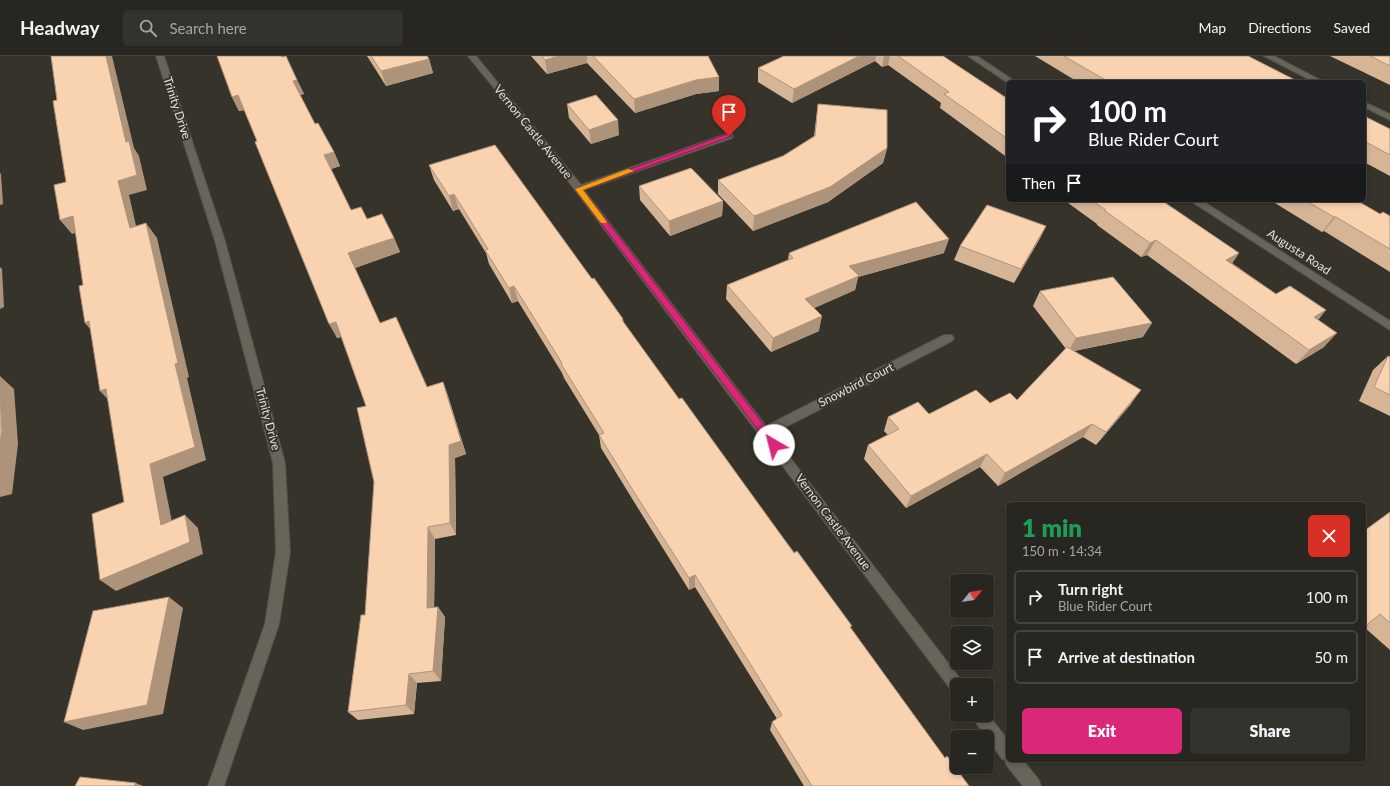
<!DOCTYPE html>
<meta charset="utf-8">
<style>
:root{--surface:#282620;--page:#34322d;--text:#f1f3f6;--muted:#a5a5a5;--line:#44433e;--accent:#db2777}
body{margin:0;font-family:Lato,sans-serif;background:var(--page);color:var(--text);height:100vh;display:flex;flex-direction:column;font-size:15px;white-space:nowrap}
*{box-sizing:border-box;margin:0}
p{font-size:13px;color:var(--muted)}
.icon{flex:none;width:22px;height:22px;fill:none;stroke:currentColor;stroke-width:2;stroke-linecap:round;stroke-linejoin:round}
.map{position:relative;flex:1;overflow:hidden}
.drawer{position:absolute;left:1006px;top:446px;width:360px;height:260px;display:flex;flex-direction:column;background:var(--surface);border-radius:6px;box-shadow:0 2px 6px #0003,0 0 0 1px var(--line)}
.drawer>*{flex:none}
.guide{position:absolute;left:1006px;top:24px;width:360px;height:122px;border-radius:6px;box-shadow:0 2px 6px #0003,0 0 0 1px var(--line);background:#202124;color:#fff;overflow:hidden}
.needle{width:26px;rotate:60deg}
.fabs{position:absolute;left:950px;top:518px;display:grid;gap:8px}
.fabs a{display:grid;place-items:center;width:44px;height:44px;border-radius:6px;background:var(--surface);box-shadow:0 2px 6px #0003,0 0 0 1px var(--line);font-size:20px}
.pin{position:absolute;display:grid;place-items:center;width:34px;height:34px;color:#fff;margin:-41px -17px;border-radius:50% 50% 50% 0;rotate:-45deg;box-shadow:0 0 4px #0007}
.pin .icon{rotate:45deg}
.me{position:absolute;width:44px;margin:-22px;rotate:323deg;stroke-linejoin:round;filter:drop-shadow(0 0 3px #0008)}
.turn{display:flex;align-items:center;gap:14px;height:84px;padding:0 16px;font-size:18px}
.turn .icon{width:52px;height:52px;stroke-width:2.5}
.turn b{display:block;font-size:28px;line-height:34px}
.then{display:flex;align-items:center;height:38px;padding:0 16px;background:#0003;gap:8px;font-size:15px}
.round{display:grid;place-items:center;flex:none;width:42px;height:42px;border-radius:6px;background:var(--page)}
.headline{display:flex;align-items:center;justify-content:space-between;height:68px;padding:0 16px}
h1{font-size:24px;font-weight:800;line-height:30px;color:#1e9e55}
.action{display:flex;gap:8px;margin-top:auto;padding:8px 16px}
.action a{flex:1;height:46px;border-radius:6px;background:var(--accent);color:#fff;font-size:16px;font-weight:800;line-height:46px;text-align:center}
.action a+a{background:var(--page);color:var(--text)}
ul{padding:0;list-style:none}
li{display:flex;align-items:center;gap:12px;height:54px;margin:0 8px 6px;padding:0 8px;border:2px solid var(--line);border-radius:6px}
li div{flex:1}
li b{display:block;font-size:15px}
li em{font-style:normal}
header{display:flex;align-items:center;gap:24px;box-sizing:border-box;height:56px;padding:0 20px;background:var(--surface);border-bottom:1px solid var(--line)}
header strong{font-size:19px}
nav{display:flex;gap:22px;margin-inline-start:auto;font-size:14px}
.search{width:280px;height:36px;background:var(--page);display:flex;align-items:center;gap:10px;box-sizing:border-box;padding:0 14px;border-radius:6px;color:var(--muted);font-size:15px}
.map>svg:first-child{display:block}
</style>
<header>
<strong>Headway</strong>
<div class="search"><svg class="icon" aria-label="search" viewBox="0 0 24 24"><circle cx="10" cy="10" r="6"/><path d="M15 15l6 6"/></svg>Search here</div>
<nav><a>Map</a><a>Directions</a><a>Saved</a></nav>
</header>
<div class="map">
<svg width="1390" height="730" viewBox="0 0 1390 730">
<rect width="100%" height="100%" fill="#36332a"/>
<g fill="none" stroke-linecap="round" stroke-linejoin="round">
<defs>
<g id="street">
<polygon points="156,0 164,0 225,185 285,407 290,496 279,568 224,730 208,730 265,568 276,496 273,407 215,185"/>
<polygon points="468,0 476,0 581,129 726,78 732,78 733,80 732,82 584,134 766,370 944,279 952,279 954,282 952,285 772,378 962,625 964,629 957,629 957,638 952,635 550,101"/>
<polygon points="968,0 977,0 1016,26 1008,27"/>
<polygon points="1264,0 1274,0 1324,26 1314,26"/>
<polygon points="1364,46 1390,58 1390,64 1364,51"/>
<polygon points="1189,144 1201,144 1390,265 1390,274"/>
<polygon points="987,657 1008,684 1008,704 1023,704 1039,724 1041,730 1023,730 1007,710 1005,704 1002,703 974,664 971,659 987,659"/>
</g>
</defs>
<use href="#street" stroke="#514f47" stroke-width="2"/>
<use href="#street" fill="#68645a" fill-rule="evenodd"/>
</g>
<g fill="#d6b597">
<polygon points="367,0 427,0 429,3 433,17 386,30"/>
<polygon points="531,0 708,0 719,35 696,38 635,57 587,7 547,18"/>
<polygon points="784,0 943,0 1008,43 1008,102 940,52 941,47 888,9 882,11 875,5 792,47 758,26 758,12"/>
<polygon points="1035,0 1248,0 1299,26 1078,26"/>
<polygon points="1330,0 1390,0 1390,29"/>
<polygon points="297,24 304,38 300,39 315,68 334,96 340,110 331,113 351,154 367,163 394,182 400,196 355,212 380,267 427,331 443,326 448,340 466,398 455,402 456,479 435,483 434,551 438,551 445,561 441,625 417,627 414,658 358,664 348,656 365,559 374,426 366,350 341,281 337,282 257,85 244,54 239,55 232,41"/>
<polygon points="567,48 619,79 591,88 569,62"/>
<polygon points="818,48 887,92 883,107 828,146 753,175 718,138 718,124 783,100 814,80"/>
<polygon points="1364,60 1390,73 1390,120 1364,106"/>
<polygon points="429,109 592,223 623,263 624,267 679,343 851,572 945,702 969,730 804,730 770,674 772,666 777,663 695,531 689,534 636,449 601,392 599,379 564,322 562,317 518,245 512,247 489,208 486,197 459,153 453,155 434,124"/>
<polygon points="639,130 723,145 722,160 670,180 640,144"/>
<polygon points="1064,144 1161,144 1239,197 1232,207 1276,238 1326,254 1318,264 1324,291 1296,308 1147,199 1141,201 1097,169 1097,168"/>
<polygon points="1270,144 1356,144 1380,158 1390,160 1390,216 1324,175 1322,176"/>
<polygon points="1046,170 1039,184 1014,227 954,204 960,190"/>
<polygon points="789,197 944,197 858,221 855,234 814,252 819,275 771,296 726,243 727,229 788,204"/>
<polygon points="1040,235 1143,281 1074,295 1131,348 1096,389 1083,381 998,430 980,411 906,452 864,403 868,389 888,379 884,375 888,361 929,358 1017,344 1066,293 1033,250"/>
<polygon points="1388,300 1390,301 1390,360 1359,345 1373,314"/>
<polygon points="1390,456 1390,594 1364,571"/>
</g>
<g fill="#ae937b">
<polygon points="106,0 112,0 134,92 139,100 147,134 129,139 140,187 130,172 118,125 126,86"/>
<polygon points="559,0 587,0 587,7 547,18 545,4"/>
<polygon points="859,0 876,0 875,5 792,47 794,33"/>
<polygon points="884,0 890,0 888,9 882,11"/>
<polygon points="429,3 433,17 386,30 381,15"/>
<polygon points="719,21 719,35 696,38 635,57 634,43 696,24"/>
<polygon points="297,24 304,38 299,39 293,25"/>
<polygon points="238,39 245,54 239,55 232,41"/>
<polygon points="618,64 619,79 591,88 589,74"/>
<polygon points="887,92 883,107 828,146 753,175 754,160"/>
<polygon points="334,96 340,110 331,113 324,99"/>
<polygon points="0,117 1,118 3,148 0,149"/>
<polygon points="454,138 459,153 453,155 449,140"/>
<polygon points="723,145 722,160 670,180 669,165"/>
<polygon points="73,160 85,174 72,178 60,164"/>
<polygon points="1334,161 1336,161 1324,175 1322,176"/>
<polygon points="146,167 157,182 189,321 187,322 206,404 163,421 175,481 161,469 150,408 175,308"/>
<polygon points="1046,170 1039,184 1014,227 1021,213"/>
<polygon points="394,182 400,196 355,212 348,197"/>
<polygon points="949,183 944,197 858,221 855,234 803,257 805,243 849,210"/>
<polygon points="1156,184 1147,199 1141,201 1150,187"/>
<polygon points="1239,197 1229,212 1226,204"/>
<polygon points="0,211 2,213 4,251 0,253"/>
<polygon points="514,230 518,245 512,247 509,232"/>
<polygon points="1326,254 1313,269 1314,261"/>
<polygon points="822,260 819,275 771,296 773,282"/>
<polygon points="89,265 97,281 85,267"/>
<polygon points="336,266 343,280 337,282 329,268"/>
<polygon points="1152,267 1143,281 1068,296 1076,282"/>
<polygon points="1337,277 1324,291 1296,308 1309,294"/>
<polygon points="0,320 14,333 18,388 12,438 0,441"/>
<polygon points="443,326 448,340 466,398 455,402 456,479 450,467 449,389"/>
<polygon points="106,333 113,349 100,335"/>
<polygon points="1141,334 1131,348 1096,389 1106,376"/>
<polygon points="1092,368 1083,381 998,430 1005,417"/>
<polygon points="987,398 980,411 906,452 911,440"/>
<polygon points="185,459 198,472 203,498 116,535 100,524"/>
<polygon points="428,471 435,483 434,563 427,552"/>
<polygon points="695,519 695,531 689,534 689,522"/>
<polygon points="169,541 183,552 163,658 83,674 64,666"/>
<polygon points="438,551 445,561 441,625 433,615"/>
<polygon points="409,618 417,627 414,658 406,649"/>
<polygon points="136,727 143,730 134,730"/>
</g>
<g fill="#f9d2b0" stroke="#ae937b">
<polygon points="51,0 106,0 126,86 129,85 137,119 118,125 130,172 146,167 178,307 175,308 195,391 150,408 161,469 185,459 190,486 100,524 92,458 124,446 106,333 100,335 89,265 85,267 79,230 83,229 73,160 60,164 54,129 66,126 53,45 57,44"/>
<polygon points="217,0 281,0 282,1 286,0 297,24 293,25 315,68 318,67 334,96 324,99 351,154 361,151 367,163 382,158 394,182 348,197 380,267 396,261 427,331 443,326 461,385 449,389 450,467 428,471 427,552 438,551 433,615 409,618 406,649 348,656 361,559 365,559 374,426 357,352 366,350 336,266 329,268 255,86 257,85 238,39 232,41"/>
<polygon points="371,0 427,0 429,3 381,15"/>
<polygon points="542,0 559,0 545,4"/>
<polygon points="593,0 708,0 719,21 696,24 634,43"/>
<polygon points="784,0 859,0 794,33 758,12"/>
<polygon points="898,0 943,0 1008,43 1008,83 944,38 949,36"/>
<polygon points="1064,0 1248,0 1299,26 1109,26"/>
<polygon points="1370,0 1390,0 1390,10"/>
<polygon points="596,39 618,64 589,74 567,48"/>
<polygon points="818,48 887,54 887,92 830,131 754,160 718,124 783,100 815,80"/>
<polygon points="1364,60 1390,73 1390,99 1364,85"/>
<polygon points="495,89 592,223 594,222 623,263 622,264 679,343 682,342 794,497 797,495 852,570 850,571 945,702 947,700 969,730 812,730 772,666 782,659 695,519 689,522 634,436 599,379 604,377 561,308 562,307 514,230 509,232 485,194 488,193 454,138 449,140 429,109"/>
<polygon points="691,112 723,145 669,165 639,130"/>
<polygon points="1091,144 1161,144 1239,197 1226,204 1276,238 1290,230 1326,254 1314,261 1337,277 1309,294 1156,184 1150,187 1105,155 1106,154"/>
<polygon points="1305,144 1356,144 1380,158 1383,156 1390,160 1390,193 1336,161 1334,161"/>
<polygon points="916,146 949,183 849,210 859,220 805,243 822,260 773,282 727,229 793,202 789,197"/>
<polygon points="987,149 1046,170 1021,213 960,190"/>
<polygon points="1113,221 1152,267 1076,282 1040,235"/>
<polygon points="1067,291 1141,334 1106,376 1092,368 1005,417 987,398 911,440 868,389 899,373 888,361 918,346 929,358 976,334 990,347 1010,337 1017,344"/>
<polygon points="1388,300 1390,301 1390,339 1374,331"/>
<polygon points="0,338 2,375 0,387"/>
<polygon points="1390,456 1390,567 1380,558 1364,571 1364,475"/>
<polygon points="169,541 147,649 64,666 93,555"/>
<polygon points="80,721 136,727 134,730 75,730"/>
</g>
<polygon fill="#db2777" stroke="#8e194d" points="727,78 732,80 583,134 777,386 779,389 777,391 771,391 575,133"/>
<polygon fill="#f59e0b" points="628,113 634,115 583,134 607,166 606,167 601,167 575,133"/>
<g text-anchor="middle" stroke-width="4" stroke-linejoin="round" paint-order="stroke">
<g font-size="12" fill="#e4e2dc" stroke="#36332a">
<text transform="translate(177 52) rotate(72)" y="4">Trinity Drive</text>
<text transform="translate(533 76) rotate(51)" y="4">Vernon Castle Avenue</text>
<text transform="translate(1299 196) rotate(33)" y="4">Augusta Road</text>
<text transform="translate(856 329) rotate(-27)" y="4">Snowbird Court</text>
<text transform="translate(268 363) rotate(75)" y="4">Trinity Drive</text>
<text transform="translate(833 466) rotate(53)" y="4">Vernon Castle Avenue</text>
</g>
</g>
</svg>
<div class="fabs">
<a><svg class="needle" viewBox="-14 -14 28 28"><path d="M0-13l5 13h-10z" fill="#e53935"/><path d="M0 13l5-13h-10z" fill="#a5a5a5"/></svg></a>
<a><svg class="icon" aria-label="layers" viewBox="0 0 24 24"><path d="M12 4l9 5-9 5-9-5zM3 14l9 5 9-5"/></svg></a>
<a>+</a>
<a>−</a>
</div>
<div class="pin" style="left:729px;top:80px;background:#d93025"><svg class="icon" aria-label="arrive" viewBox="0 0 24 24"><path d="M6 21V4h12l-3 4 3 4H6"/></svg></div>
<svg class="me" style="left:774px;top:389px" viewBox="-20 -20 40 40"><circle r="19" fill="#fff"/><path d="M0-13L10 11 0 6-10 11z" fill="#db2777"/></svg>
<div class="guide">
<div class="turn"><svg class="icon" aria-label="right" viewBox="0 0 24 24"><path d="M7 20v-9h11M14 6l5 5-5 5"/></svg><div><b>100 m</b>Blue Rider Court</div></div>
<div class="then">Then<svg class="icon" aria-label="arrive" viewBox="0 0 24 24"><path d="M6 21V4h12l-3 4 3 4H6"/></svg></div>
</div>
<section class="drawer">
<div class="headline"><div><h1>1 min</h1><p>150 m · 14:34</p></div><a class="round" style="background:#d93025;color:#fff"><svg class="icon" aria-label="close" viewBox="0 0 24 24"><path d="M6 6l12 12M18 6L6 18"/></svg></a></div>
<ul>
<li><svg class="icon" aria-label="right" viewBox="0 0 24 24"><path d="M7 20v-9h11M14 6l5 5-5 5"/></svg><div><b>Turn right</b><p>Blue Rider Court</p></div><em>100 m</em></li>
<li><svg class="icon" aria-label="arrive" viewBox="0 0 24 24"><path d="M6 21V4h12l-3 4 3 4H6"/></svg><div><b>Arrive at destination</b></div><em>50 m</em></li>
</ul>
<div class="action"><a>Exit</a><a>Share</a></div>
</section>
</div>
